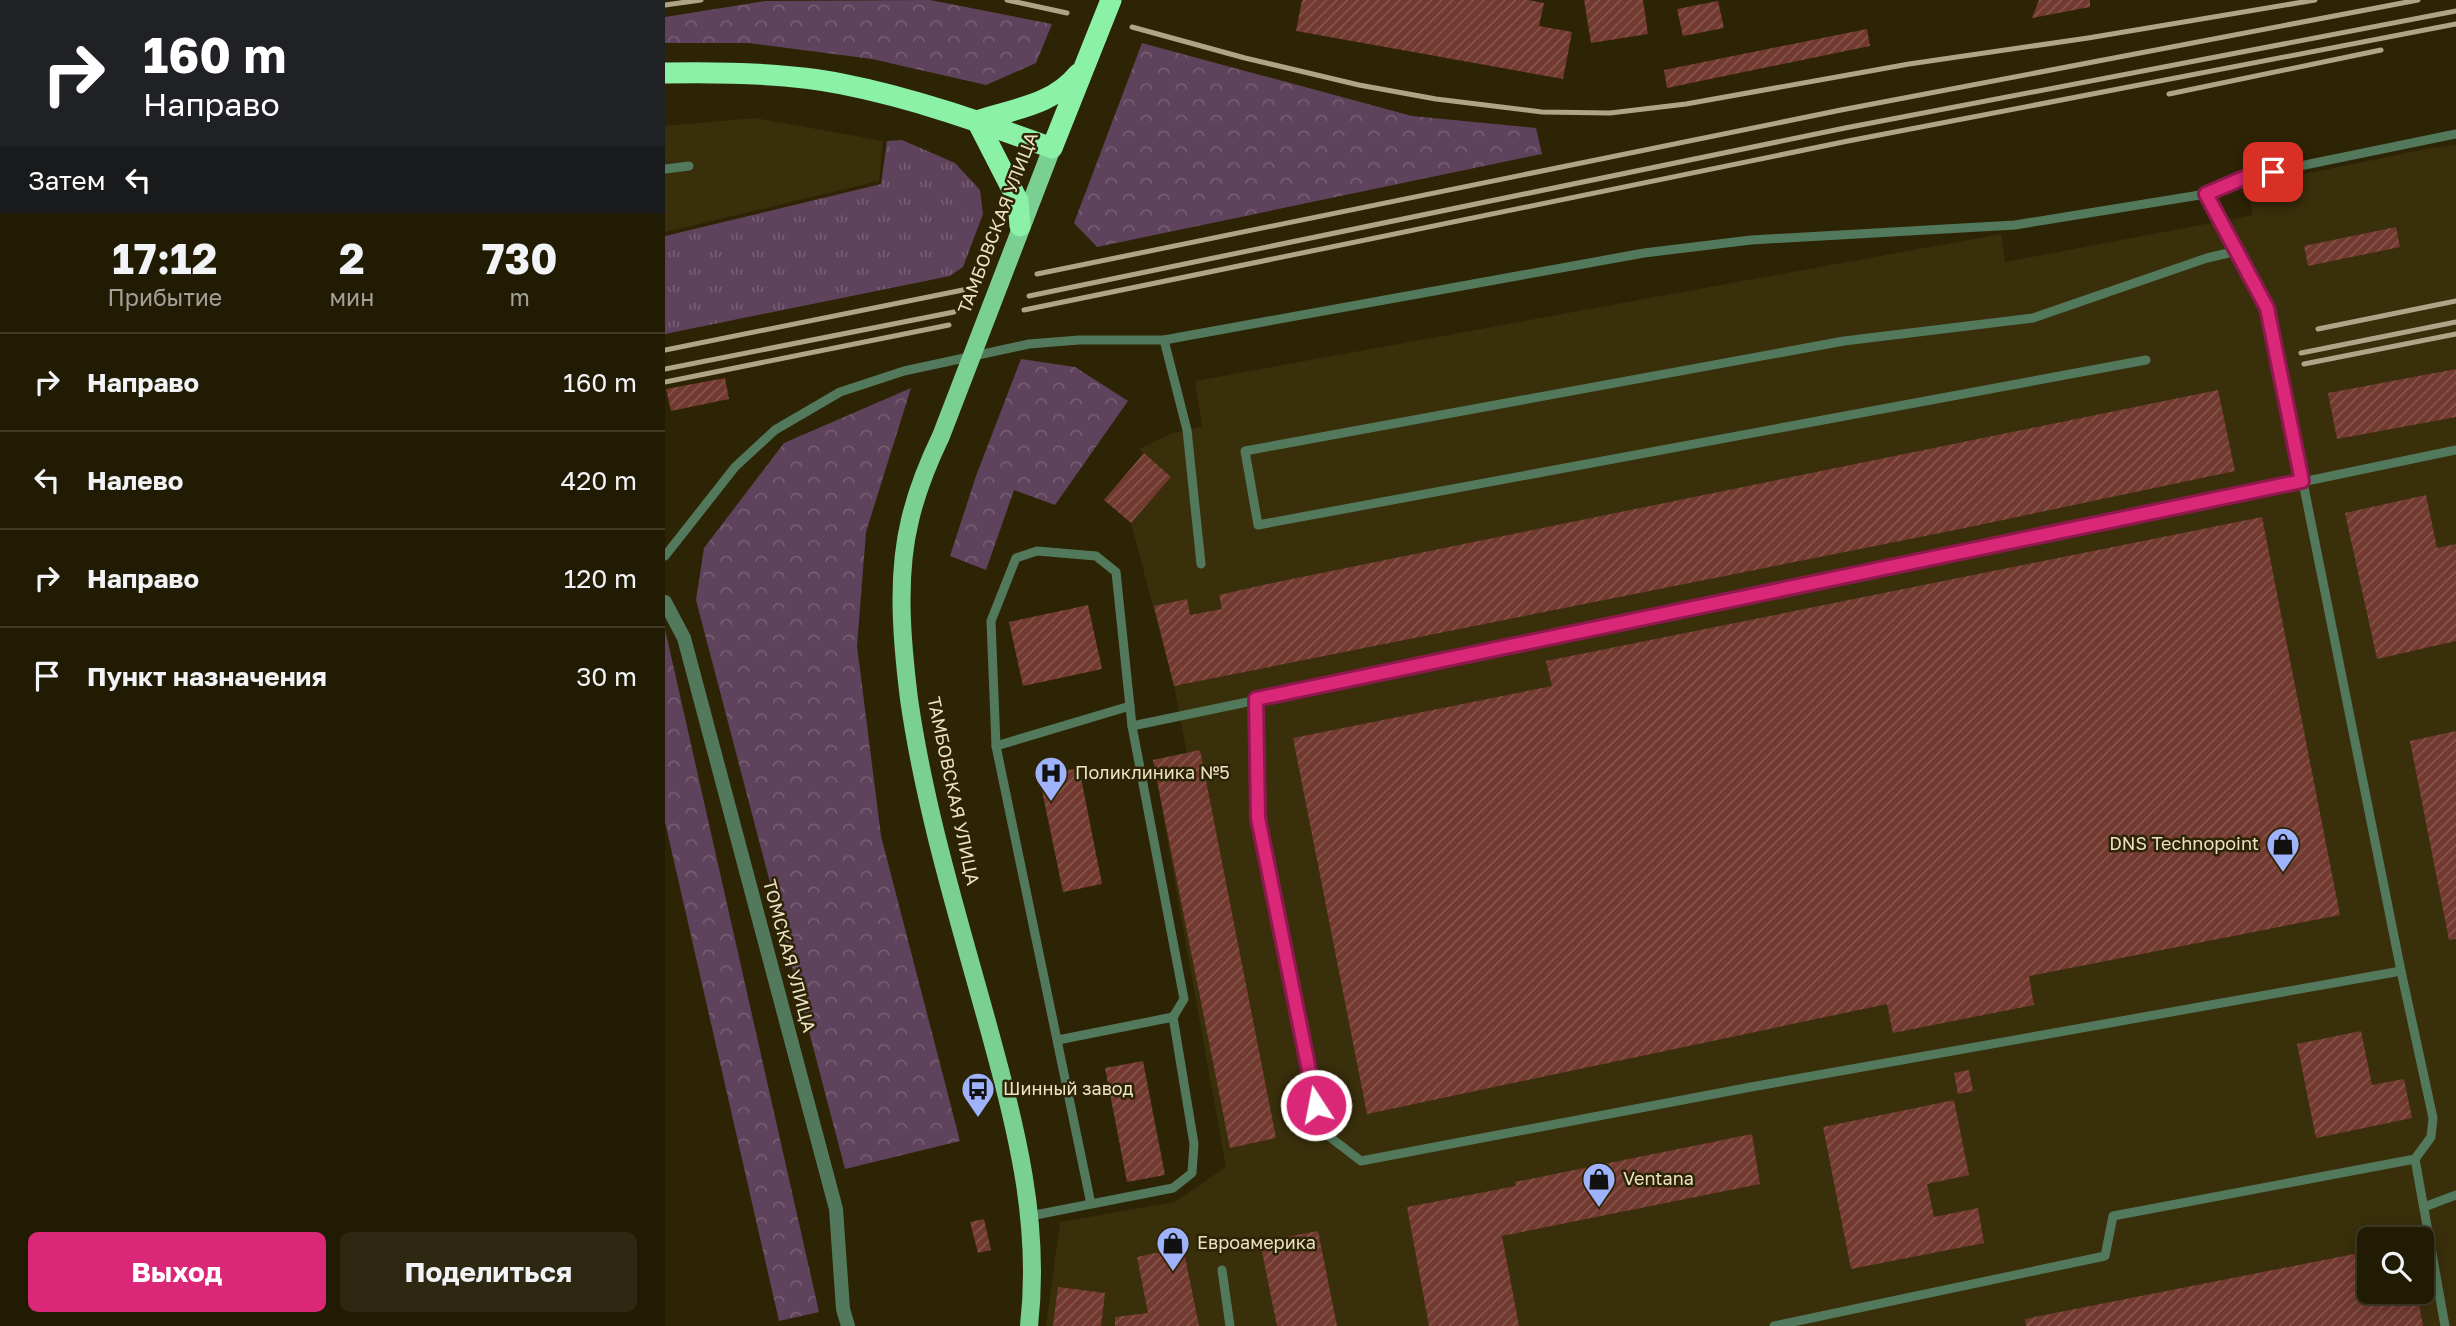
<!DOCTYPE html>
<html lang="ru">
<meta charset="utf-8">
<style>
:root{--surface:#221b04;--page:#2e2813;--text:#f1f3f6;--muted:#a2a19a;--line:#3f3926;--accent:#db2777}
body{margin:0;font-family:"Golos Text",sans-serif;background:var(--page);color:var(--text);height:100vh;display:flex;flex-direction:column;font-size:26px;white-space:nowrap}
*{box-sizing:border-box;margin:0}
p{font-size:23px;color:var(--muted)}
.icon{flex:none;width:38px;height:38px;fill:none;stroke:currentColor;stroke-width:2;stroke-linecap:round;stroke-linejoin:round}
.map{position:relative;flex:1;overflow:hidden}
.sheet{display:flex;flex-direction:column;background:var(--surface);width:665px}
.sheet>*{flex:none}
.guide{background:#202124;color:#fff;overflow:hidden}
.fabs{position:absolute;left:1692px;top:1227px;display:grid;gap:14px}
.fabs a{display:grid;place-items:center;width:77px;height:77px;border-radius:10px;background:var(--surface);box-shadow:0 4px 18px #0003,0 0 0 2px var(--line);font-size:35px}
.pin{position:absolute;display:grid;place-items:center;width:60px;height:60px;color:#fff;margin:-30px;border-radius:14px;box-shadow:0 4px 10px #0006}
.me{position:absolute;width:77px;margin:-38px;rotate:349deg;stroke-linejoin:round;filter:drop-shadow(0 0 5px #0008)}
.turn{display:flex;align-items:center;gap:24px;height:147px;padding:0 28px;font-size:32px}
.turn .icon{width:91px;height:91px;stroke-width:2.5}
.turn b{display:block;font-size:49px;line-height:60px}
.then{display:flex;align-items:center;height:66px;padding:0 28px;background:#0003;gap:14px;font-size:26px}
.eta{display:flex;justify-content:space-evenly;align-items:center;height:119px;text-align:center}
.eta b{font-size:42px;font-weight:700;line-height:49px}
.cta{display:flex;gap:14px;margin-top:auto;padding:14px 28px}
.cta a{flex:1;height:80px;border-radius:10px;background:var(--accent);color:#fff;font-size:28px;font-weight:700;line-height:80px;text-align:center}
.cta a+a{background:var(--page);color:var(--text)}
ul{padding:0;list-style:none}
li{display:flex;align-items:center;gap:21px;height:98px;padding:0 28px;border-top:2px solid var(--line)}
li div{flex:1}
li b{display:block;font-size:26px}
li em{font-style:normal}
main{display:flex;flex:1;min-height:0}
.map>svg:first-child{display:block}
</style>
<main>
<section class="sheet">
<div class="guide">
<div class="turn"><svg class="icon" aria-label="right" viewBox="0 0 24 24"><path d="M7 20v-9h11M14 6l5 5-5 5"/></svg><div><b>160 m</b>Направо</div></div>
<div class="then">Затем<svg class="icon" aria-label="left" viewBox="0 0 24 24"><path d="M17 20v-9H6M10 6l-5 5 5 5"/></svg></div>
</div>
<div class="eta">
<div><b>17:12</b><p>Прибытие</p></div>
<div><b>2</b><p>мин</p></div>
<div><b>730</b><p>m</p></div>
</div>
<ul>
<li><svg class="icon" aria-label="right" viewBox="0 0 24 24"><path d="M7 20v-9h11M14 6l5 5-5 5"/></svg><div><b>Направо</b></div><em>160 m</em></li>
<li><svg class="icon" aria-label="left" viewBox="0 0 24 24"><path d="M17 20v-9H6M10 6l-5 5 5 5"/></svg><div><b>Налево</b></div><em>420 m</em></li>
<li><svg class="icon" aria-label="right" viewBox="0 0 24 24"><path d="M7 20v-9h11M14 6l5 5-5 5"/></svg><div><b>Направо</b></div><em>120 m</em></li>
<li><svg class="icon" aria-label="arrive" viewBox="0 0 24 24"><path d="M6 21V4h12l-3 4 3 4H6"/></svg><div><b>Пункт назначения</b></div><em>30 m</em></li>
</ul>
<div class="cta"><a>Выход</a><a>Поделиться</a></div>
</section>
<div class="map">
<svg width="1791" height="1326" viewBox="0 0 1791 1326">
<defs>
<pattern id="grass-tufts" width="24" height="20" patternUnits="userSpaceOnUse" patternTransform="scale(1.75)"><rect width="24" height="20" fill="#5f425b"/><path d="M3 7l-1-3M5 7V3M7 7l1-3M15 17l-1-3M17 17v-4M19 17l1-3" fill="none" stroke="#765d71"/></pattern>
<pattern id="forest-crowns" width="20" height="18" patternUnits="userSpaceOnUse" patternTransform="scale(1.75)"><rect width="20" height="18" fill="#5f425b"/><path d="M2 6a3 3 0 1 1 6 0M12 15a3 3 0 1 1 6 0" fill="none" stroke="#765d71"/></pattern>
<pattern id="building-hatch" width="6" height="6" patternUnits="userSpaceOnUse" patternTransform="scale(1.75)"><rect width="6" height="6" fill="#71392f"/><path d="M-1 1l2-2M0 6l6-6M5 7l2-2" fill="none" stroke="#85554c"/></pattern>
</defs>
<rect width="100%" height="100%" fill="#2d2405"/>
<g fill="#392f0b" fill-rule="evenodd">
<polygon points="90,118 218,141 214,181 0,232 0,126"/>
<path d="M1791,145V1326H381L395,1222L510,1202L561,1167L488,760L522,753L509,686L466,523L506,477L474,449L505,434L537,427L530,381L1336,234L1340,262L1588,215L1581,186L1766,148ZM1704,1239H1757V1292H1704Z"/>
</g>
<polygon fill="url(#grass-tufts)" points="237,140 290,163 315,190 318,214 298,267 285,276 0,334 0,236 216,184 222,141"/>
<g fill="url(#forest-crowns)">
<polygon points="265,0 387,24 371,63 321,85 207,59 83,43 0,43 0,17 100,1"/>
<polygon points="477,43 747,116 871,128 877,154 432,247 409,223"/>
<polygon points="356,359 410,367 463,401 390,505 349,490 321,570 285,556 311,476"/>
<polygon points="246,388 201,532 192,646 216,836 295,1141 180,1169 31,600 39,548 119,443"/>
<polygon points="0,629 154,1312 114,1321 0,822"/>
</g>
<g fill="url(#building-hatch)">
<polygon points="637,0 863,0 879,3 874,26 907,32 898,79 631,31"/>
<polygon points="919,0 978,0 983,34 926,43"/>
<polygon points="1374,0 1425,0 1425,7 1367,18"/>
<polygon points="1053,1 1059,28 1018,36 1012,9"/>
<polygon points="1202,29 1205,46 1002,88 999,70"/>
<polygon points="1731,227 1735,247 1643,266 1639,246"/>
<polygon points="1791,369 1791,417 1672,439 1663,393"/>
<polygon points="60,378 64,399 6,411 1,389"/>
<polygon points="1553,390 1570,471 1295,529 509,686 489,606 522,599 525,615 557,609 554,595 598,585"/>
<polygon points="479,453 506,477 466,523 439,500"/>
<polygon points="1761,495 1772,548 1791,544 1791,641 1712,659 1680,513"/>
<polygon points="1597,517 1675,915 1364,976 1369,1005 1228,1033 1222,1004 702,1114 628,738 887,686 881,661"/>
<polygon points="423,605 437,669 358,686 344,622"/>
<polygon points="1791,731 1791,939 1784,940 1745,741"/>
<polygon points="535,750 611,1138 565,1148 488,760"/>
<polygon points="414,768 437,884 398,892 374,776"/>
<polygon points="1696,1031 1707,1085 1739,1079 1747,1118 1651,1138 1632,1044"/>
<polygon points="478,1061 500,1175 462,1182 440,1068"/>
<polygon points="1304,1070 1308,1091 1293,1094 1289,1073"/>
<polygon points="1289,1100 1304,1175 1262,1184 1269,1217 1313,1208 1319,1243 1186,1269 1158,1127"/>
<polygon points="1087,1134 1095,1184 837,1236 854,1326 764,1326 742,1207 851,1186 850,1182"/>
<polygon points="319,1219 326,1250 313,1253 305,1222"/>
<polygon points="653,1231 672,1326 612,1326 595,1242"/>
<polygon points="518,1247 534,1326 450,1326 450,1317 483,1313 472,1257"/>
<polygon points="1704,1251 1704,1292 1752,1292 1758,1326 1361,1326 1360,1319"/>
<polygon points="393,1287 440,1293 436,1326 388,1326"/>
</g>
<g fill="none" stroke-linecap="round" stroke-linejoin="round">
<g stroke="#52795c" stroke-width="9">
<polyline points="0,169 24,166"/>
<polyline points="1541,194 1572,251"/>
<polyline points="499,340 522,430 536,564"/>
<polyline points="0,556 70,467 110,430 175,392 239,371 364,344 414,340 499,340 979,253 1086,240 1350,225 1541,194 1581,177 1791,134"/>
<polyline points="591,699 593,818 657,1131 696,1161 1086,1087 1736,971"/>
<polyline points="467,726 1791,450"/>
<polyline points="331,746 465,706"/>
<polyline points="393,1040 508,1017 510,1014"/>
<polyline points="1750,1159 1780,1326"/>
<polyline points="1759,1207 1791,1195"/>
<polyline points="365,1216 508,1188 527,1173 529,1144 508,1017 519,999 467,726 451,572 431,556 372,551 351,558 326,621 331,746 426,1204"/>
<polyline points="557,1270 565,1326"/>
<polyline points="1109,1326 1440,1256 1448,1216 1750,1159 1766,1137 1768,1118 1736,971 1603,308 1572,251 1542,258 1368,318 1179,341 580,451 593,525 1481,360"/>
</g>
<polyline stroke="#52795c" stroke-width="14" points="0,602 19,638 171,1209 178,1309 183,1326"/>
<path stroke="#7acf92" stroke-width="18" d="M364,1326C376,1222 351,1128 324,1029C294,920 260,811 244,699C237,642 231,577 245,520C252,490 263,463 276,436L387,148"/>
<g stroke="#8af1a7" stroke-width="21">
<path d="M0,73C54,72 124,73 177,84C249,98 318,123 387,148L446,0"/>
<path d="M312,121C348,109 388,105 413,74"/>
<polyline points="312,121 353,201 355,226"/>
</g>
<g stroke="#aea588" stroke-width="5">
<polyline points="342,0 402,13"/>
<polyline points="0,5 36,0"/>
<polyline points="467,27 580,58 694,85 771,99 877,112 945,113 1021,104 1244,64 1423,38 1650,0"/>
<polyline points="1504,94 1716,50"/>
<polyline points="372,274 1176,110 1753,0"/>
<polyline points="364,296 1180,128 1791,11"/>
<polyline points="359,310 1183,141 1791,24"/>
<polyline points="1653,329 1791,301"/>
<polyline points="0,350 298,290"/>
<polyline points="1636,353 1791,322"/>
<polyline points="1639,364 1791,334"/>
<polyline points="0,369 289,312"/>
<polyline points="0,382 284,325"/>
</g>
</g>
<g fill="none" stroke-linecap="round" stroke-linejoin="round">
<defs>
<polyline id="route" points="651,1105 593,818 591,699 1637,481 1602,308 1541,194 1581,177 1608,172"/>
</defs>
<use href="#route" stroke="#8e194d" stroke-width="18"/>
<use href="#route" stroke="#db2777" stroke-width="12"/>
</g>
<defs>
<symbol id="hospital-pin" viewBox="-11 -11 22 30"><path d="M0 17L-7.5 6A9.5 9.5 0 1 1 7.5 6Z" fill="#9fb3fd" stroke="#2d2405"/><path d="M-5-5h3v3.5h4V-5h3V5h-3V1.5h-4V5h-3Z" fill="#111"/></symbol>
<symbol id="shop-pin" viewBox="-11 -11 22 30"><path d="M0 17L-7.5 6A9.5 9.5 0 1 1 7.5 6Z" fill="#9fb3fd" stroke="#2d2405"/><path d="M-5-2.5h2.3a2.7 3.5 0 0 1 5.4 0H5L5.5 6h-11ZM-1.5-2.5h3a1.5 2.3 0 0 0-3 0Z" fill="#111"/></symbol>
<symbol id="bus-pin" viewBox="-11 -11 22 30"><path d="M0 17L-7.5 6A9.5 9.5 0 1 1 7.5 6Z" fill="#9fb3fd" stroke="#2d2405"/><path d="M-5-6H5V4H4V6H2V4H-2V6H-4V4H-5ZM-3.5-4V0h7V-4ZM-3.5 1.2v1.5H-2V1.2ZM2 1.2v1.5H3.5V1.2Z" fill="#111"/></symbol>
</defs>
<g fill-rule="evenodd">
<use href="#hospital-pin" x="367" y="754" width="38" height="52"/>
<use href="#shop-pin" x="1599" y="825" width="38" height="52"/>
<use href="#bus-pin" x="294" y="1070" width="38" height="52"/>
<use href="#shop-pin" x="915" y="1160" width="38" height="52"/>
<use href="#shop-pin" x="489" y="1224" width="38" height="52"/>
</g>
<g text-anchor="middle" stroke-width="5" stroke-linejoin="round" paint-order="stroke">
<g font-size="18" fill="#ece2c6" stroke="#2d2405">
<text transform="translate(333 223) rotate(-69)" y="6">ТАМБОВСКАЯ УЛИЦА</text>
<text transform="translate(288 791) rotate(78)" y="6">ТАМБОВСКАЯ УЛИЦА</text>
<text transform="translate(124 956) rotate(75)" y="6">ТОМСКАЯ УЛИЦА</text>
</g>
<g font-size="18" fill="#ece2c6" stroke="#2d2405" text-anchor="start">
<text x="410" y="779">Поликлиника №5</text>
<text x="1594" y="850" text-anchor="end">DNS Technopoint</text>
<text x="338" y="1095">Шинный завод</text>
<text x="958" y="1185">Ventana</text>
<text x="532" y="1249">Евроамерика</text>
</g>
</g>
</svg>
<div class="fabs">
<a><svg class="icon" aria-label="search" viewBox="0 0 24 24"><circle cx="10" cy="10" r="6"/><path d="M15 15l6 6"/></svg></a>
</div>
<div class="pin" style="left:1608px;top:172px;background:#d93025"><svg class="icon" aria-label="arrive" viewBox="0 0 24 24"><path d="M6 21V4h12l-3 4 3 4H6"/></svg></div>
<svg class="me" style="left:651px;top:1105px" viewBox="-20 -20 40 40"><circle r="17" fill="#db2777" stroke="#fff" stroke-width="3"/><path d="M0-11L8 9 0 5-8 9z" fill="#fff"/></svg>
</div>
</main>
